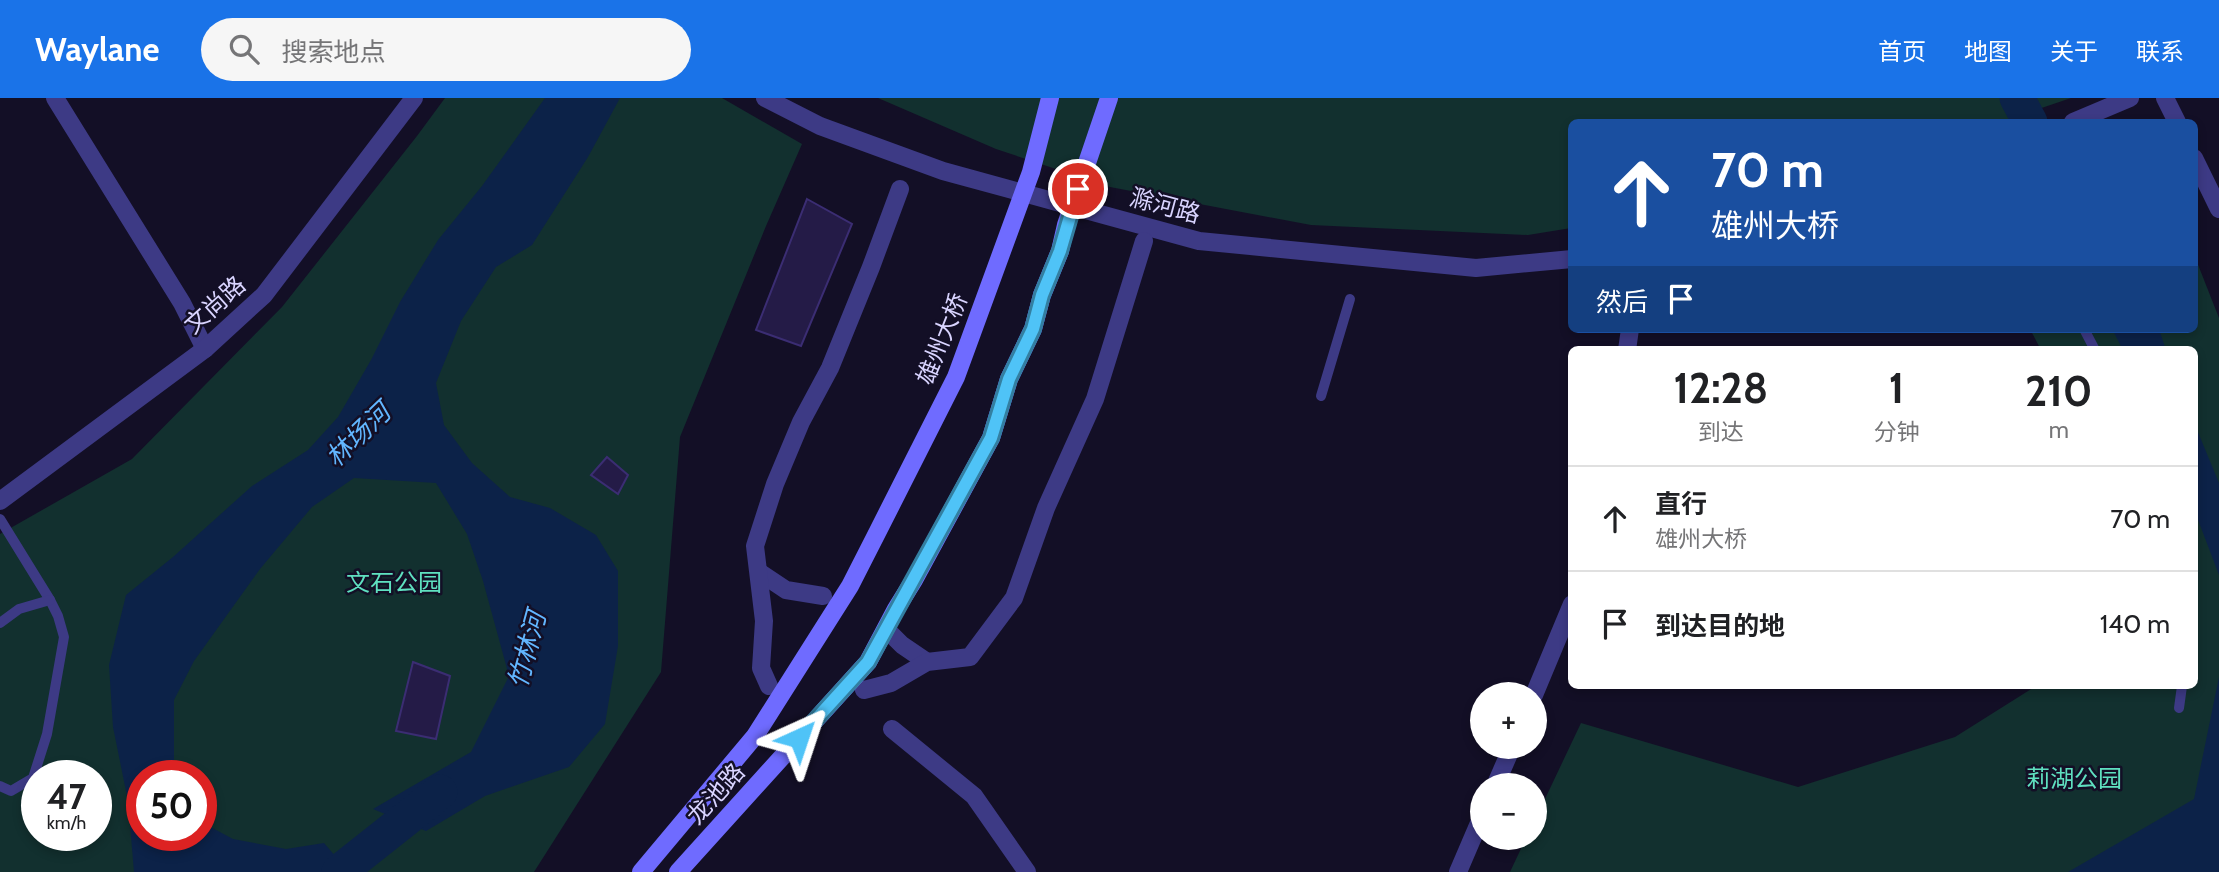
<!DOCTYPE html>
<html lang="zh">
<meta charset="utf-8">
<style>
:root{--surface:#fff;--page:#f6f6f6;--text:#202124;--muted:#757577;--line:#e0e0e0;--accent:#1a73e8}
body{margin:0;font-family:Cabin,"Noto Sans SC",sans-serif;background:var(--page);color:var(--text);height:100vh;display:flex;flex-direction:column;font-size:26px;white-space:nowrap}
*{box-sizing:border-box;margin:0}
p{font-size:23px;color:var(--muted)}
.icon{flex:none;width:38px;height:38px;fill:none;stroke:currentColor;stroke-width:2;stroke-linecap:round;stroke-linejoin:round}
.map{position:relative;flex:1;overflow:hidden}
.details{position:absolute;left:1568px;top:248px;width:630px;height:343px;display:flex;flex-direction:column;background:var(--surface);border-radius:10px;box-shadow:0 4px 10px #0003}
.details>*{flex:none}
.banner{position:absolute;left:1568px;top:21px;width:630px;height:214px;border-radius:10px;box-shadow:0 4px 10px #0003;background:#1a4fa0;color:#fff;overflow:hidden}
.buttons{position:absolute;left:1470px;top:584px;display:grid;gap:14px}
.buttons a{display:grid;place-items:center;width:77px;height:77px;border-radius:50%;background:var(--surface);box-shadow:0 4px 10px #0003;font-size:35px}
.speed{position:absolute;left:21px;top:662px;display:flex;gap:14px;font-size:35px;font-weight:700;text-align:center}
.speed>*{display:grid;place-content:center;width:91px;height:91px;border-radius:50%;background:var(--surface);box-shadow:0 4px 10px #0003;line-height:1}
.speed small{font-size:18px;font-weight:400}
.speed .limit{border:10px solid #d22;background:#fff;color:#111}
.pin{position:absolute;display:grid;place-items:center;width:60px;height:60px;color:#fff;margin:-30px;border:4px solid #fff;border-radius:50%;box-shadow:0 2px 7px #0007}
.me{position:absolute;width:77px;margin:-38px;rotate:42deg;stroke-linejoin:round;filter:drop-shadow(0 0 5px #0008)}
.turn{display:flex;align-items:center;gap:24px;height:147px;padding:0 28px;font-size:32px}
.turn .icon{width:91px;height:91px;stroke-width:2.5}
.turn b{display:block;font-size:49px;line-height:60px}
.then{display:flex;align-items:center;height:66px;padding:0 28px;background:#0003;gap:14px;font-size:26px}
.eta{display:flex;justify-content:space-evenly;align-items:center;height:119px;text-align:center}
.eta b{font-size:42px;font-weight:700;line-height:49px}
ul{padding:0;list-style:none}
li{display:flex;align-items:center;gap:21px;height:105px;padding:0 28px;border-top:2px solid var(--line)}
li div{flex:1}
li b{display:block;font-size:26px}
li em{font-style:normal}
header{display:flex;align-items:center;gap:42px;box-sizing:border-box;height:98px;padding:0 35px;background:var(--accent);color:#fff}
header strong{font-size:33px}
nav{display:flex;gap:38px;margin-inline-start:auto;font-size:24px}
.search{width:490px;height:63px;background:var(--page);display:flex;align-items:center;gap:18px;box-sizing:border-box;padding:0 24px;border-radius:38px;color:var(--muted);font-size:26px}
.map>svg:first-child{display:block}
</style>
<header>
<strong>Waylane</strong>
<div class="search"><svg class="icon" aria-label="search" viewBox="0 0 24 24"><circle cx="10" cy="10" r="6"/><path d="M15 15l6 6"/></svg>搜索地点</div>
<nav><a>首页</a><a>地图</a><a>关于</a><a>联系</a></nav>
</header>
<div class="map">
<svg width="2219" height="774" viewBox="0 0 2219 774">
<rect width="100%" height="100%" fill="#130f26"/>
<g fill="#12302f" fill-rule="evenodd">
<path d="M445,0H722L802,46L766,128L680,339L661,574L534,774H0V436L132,361L282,209L417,38ZM37,677H96V737H37ZM142,677H201V737H142Z"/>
<polygon points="878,0 2071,0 2001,24 1572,24 1571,130 1528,137 1311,127 1110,89 996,51"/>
<polygon points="2195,159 2219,220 2219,774 1510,774 1526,740 1535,740 1535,722 1581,625 1798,689 1955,639 2036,588 2194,588 2194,252 2041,252 2030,231 2194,231"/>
</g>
<g fill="#0c2248">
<polygon points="545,0 620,0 588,59 532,147 496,169 461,223 436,285 444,327 472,365 510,399 550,410 596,437 618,473 618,548 605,626 569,669 485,698 426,733 373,711 471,654 509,578 483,483 467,436 436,385 354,380 312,409 260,471 194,563 174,602 174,677 142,677 142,737 201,737 201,724 233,741 286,751 324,745 349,774 134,774 128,703 113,629 109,567 126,497 173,459 252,388 308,352 338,319 371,262 400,204 438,142 482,88"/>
<polygon points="2112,231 2159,231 2166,252 2123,252"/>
<polygon points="2195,327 2219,385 2219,477 2195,414"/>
<polygon points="2219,579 2219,774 2068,774 2194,701"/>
</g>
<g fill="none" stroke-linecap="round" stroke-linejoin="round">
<g stroke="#0c2248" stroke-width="35">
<polyline points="2017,0 2030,24"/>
<polyline points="339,774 440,694"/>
</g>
</g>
<g fill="#241b47" stroke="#3b2d73" stroke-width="2">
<polygon points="807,101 852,126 801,248 756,232"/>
<polygon points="607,359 628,377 618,396 591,377"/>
<polygon points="413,564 450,578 436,641 396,633"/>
</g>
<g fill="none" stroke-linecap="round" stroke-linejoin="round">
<g stroke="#3d3a85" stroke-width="10">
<polyline points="2084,231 2095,252"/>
<polyline points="1321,298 1350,201"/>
<polyline points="0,421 50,502 58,518 64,539 47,636 33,680 11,693 0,688"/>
<polyline points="0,525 19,511 50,502"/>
<polyline points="2179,610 2182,588"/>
</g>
<g stroke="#3d3a85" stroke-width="18">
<polyline points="2165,0 2177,24"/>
<polyline points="2194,60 2219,111"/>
</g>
<g stroke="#3d3a85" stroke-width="18">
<polyline points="55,0 182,205 205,251"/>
<polyline points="765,0 820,28 943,73 1199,143 1476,170 1572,161"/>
<polyline points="2073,24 2130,0"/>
<polyline points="1627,252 1630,231"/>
<polyline points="0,403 205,251 264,197 414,0"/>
<polyline points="759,474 786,492 823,498"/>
<polyline points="890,535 902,547 927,564"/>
<polyline points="769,588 761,570 764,523 755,448 775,386 801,324 830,270 871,169 900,91"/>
<polyline points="864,592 891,585 927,564 970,559 1014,500 1046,410 1095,301 1144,143"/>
<polyline points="1534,597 1572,506"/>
<polyline points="892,631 974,698 1027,774"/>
<polyline points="1495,688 1512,649"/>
<polyline points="1458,774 1482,718"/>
</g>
<g stroke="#6f6bff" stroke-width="18">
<polyline points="641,774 755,638 850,488 875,439 956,279 1031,74 1050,0"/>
<polyline points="678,774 868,564 896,511 914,482 991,340 1009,281 1033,231 1042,197 1060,153 1066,127 1109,0"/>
</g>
</g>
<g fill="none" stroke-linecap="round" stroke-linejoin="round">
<defs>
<polyline id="route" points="799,640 868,564 991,340 1009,281 1033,231 1042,197 1060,153 1078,91"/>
</defs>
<use href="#route" stroke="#337fa1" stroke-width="18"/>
<use href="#route" stroke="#4fc3f7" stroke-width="12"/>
</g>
<g text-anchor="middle" stroke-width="5" stroke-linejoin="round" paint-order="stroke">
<g font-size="24" fill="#d9d4ff" stroke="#130f26">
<text transform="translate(1165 108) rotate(15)" y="8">滁河路</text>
<text transform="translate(215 207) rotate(-42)" y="8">文尚路</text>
<text transform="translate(942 241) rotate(-68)" y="8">雄州大桥</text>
<text transform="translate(716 696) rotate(-48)" y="8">龙池路</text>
</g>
<g font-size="24" fill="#5fe0c0" stroke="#130f26">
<text x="394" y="493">文石公园</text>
<text x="2074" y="689">莉湖公园</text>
</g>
<g font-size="26" font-style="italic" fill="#62b6ff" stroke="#130f26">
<text transform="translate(358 337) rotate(-44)" y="9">林场河</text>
<text transform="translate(527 552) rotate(-75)" y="9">竹林河</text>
</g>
</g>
</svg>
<div class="buttons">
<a>+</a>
<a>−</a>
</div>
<div class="speed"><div>47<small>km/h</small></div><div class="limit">50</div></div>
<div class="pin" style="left:1078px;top:91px;background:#d93025"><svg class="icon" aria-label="arrive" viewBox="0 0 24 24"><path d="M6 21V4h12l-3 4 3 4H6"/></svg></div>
<svg class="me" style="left:799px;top:640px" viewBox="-20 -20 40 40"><path d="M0-17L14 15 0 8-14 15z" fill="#4fc3f7" stroke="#fff" stroke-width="4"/></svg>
<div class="banner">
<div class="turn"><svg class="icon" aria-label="ahead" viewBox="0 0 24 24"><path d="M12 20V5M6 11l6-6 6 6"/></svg><div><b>70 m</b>雄州大桥</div></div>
<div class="then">然后<svg class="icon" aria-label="arrive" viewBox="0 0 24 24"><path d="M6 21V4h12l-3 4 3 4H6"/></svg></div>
</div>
<section class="details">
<div class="eta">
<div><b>12:28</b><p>到达</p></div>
<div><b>1</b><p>分钟</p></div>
<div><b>210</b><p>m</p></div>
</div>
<ul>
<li><svg class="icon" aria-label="ahead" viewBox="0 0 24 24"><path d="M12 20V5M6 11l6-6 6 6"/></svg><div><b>直行</b><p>雄州大桥</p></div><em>70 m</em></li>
<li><svg class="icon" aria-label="arrive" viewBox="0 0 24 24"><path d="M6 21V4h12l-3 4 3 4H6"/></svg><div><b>到达目的地</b></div><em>140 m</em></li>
</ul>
</section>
</div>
